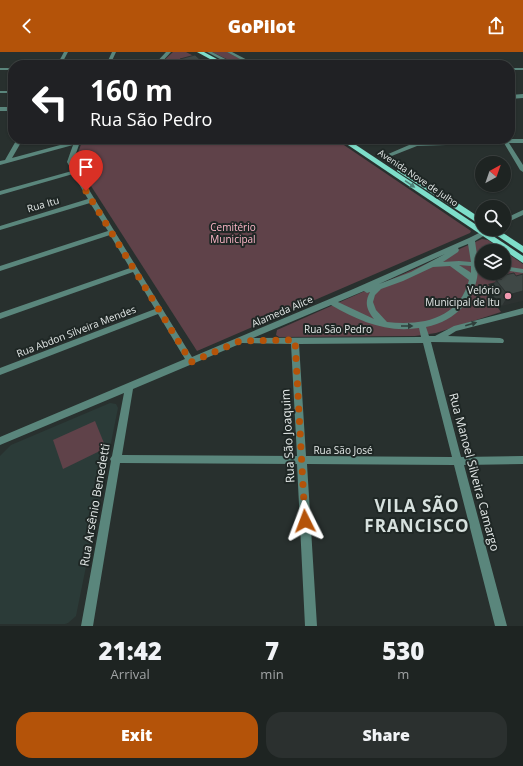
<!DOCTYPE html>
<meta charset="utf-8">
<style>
:root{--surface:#1e2422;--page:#2b302f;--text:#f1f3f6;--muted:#a1a4a5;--line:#3c4140;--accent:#b45309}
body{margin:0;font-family:"Open Sans",sans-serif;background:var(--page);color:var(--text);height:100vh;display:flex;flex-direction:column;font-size:15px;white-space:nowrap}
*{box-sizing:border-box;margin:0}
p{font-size:13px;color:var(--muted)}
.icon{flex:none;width:22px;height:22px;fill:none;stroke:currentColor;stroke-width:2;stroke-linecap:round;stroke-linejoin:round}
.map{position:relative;height:574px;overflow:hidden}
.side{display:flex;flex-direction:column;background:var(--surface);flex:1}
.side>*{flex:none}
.top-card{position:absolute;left:8px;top:8px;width:507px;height:84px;border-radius:16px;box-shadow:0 1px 3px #0004,0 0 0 1px var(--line);background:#202124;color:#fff;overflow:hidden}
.needle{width:26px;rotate:40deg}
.fabs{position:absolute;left:475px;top:104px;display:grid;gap:8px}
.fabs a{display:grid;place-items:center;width:36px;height:36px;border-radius:50%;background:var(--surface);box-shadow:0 1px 3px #0004,0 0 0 1px var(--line);font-size:20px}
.pin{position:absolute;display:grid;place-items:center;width:34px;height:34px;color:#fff;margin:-41px -17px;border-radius:50% 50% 50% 0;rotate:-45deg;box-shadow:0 0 4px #0007}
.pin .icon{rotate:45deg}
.me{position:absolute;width:44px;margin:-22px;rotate:357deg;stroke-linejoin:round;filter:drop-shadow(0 0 3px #0008)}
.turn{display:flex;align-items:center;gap:14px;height:84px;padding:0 16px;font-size:18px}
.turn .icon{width:52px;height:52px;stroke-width:2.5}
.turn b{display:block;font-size:28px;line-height:34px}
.eta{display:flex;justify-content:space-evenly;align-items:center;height:68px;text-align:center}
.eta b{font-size:24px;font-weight:800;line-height:28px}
.primary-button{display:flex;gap:8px;margin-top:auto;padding:8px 16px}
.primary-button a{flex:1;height:46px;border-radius:16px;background:var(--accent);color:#fff;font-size:16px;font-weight:800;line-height:46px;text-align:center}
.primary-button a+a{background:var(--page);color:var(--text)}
header{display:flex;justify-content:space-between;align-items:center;height:52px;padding:0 16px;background:var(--accent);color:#fff;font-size:18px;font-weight:800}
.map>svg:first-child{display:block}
</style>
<header><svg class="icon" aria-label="back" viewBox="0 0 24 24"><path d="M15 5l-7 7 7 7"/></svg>GoPilot<svg class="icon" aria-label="share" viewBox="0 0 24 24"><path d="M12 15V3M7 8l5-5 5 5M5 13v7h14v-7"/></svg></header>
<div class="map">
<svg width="523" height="574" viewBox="0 0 523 574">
<rect width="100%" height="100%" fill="#28302e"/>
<polygon fill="#2b3b38" points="110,351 116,352 118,356 76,564 68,571 65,572 0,572 0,404 11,393"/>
<g fill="#5f4249">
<polygon points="173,0 186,0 211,13 159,13"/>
<polygon points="212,0 227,0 252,13 239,13"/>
<polygon points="83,87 335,87 471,179 470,181 197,299 75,109"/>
<polygon points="482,187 488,188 504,199 482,199 482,221 504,221 504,199 523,212 523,233 504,228 488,232 490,235 487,241 501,260 436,281 415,284 279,285 276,283 277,278"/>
<polygon points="95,369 106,396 63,417 53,388"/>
</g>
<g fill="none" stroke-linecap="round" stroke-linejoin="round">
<g fill="#5a867c" fill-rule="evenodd">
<polygon points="64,0 68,0 61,13 57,13"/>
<polygon points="112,0 116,0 110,13 106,13"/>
<polygon points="166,0 171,0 159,13 154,13"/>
<polygon points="207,0 212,0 237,13 231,13"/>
<polygon points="227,0 232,0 257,13 251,13"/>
<rect x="0" y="16" width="13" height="2"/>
<rect x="510" y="16" width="13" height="2"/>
<rect x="0" y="39" width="13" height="2"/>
<polygon points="523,42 523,46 510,47 510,43"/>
<rect x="0" y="55" width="13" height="4"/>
<path d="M17,87H23L12,106L75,89V87H81L73,110L78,120L192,305L351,238L469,186L487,177H495L475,189L478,210L482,211V215H478C478,246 456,269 426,275L429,284H435L454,274L523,256V262L456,279L448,284L500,286L503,287L504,289L503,291L431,290L461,405L523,404V412L464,413L507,574H495L454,413L307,412L317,574H305L297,412L120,411L93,574H81L111,409L110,407L112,404L124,341L0,393V385L185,307L158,262L0,323V316L155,257L133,220L0,267V261L130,216L110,183L0,219V214L108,179L90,151L0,178V174L88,147L73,122L0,143V139L72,119L67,110L73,93L0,113V109L5,108ZM468,192L471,210L459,209L443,210L458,200L459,198L458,196ZM445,202L411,220L379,232ZM459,213L471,214V221L470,220ZM450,214L469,228C459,267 422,274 387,270L376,258L373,250L375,243L381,237L403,229L433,215ZM364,239L367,241L370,240C364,251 367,258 374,267L338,250ZM331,253C359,269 386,281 419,276L421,285L253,286ZM242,291L291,292L297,404L122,403L133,337ZM423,291L452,405L306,404L299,292Z"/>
<polygon points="501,87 523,87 523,91 509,91 523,113 523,120 520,118 504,91 417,94 384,107 379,106 416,90 502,88"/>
<polygon points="523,158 523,163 504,172 504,167"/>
<polygon points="504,214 523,217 523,221 504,218"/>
<polygon points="482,219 482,221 498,221 523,225 523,231 484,224 480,221"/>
</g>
<g fill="#7edeca" fill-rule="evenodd">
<polygon points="197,0 204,0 228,13 221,13"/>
<polygon points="339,87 347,87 523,204 523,211"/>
<polygon points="397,115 403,115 482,167 482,174 397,119"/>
<polygon points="487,177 497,177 523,194 523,201"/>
</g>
</g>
<g fill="#363e3c">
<polygon points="180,7 205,12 205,13 181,13"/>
<polygon points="523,222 502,254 490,240 496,228 498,228 500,224 516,224"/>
</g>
<polygon fill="#2c3231" points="523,239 523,249 502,254 508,243"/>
<g fill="#3f4846" stroke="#2c3231">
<polygon points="195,3 205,12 200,13 187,13 180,7"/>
<polygon points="514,221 516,224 523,222 523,239 508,243 496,228 502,227 500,224"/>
</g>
<defs><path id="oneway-solid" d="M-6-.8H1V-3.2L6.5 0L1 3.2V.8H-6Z"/></defs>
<use fill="#4e8278" href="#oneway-solid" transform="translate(410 132) rotate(34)"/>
<g fill="#2e3f3b">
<use href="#oneway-solid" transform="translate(471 272) rotate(-16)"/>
<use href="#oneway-solid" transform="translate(407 274)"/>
</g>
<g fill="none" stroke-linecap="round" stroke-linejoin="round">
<polyline stroke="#b45309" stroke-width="7" stroke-dasharray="0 12.6" points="86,139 191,310 240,289 295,288 305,469"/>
</g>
<circle fill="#f19ab1" stroke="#1f2725" stroke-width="1.5" cx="508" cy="244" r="4"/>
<g text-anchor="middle" stroke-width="4" stroke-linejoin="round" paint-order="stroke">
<g font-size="9" fill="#e4e9e8" stroke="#1f2725">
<text transform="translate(418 126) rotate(34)" y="3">Avenida Nove de Julho</text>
</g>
<g font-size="10" fill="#e4e9e8" stroke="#1f2725">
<text transform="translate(43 152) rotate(-16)" y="4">Rua Itu</text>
<text transform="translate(282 259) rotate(-23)" y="4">Alameda Alice</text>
<text x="338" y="281">Rua São Pedro</text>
<text transform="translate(76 279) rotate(-21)" y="4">Rua Abdon Silveira Mendes</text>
<text x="343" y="402">Rua São José</text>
</g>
<g font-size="10" fill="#fdb7c8" stroke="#1f2725">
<text x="233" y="179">Cemitério<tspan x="233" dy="12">Municipal</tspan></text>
</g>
<g font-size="10" fill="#e4e9e8" stroke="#1f2725" text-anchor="end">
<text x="500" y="242">Velório<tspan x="500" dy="12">Municipal de Itu</tspan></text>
</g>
<g font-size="12" fill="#e4e9e8" stroke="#1f2725">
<text transform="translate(288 384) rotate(-93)" y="4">Rua São Joaquim</text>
<text transform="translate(474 420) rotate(75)" y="4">Rua Manoel Silveira Camargo</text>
<text transform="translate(95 453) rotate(-80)" y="4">Rua Arsênio Benedetti</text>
</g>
<g font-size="17" font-weight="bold" letter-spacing="1" fill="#d7e1de" stroke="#1f2725">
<text x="417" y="460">VILA SÃO<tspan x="417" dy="20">FRANCISCO</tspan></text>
</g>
</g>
</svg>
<div class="fabs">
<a><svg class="needle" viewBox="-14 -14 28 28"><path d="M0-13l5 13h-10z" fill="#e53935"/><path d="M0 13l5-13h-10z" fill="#a1a4a5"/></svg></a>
<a><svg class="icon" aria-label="search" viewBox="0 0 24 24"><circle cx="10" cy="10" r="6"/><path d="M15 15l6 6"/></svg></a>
<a><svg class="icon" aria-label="layers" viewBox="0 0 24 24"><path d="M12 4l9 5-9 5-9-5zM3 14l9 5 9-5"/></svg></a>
</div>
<div class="pin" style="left:86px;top:139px;background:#d93025"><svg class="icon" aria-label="arrive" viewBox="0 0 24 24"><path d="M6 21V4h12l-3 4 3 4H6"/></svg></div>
<svg class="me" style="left:305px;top:469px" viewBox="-20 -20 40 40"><path d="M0-17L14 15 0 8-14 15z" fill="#b45309" stroke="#fff" stroke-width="4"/></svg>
<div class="top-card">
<div class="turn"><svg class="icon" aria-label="left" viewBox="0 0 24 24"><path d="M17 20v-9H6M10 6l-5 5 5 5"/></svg><div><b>160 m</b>Rua São Pedro</div></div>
</div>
</div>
<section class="side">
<div class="eta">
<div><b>21:42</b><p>Arrival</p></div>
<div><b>7</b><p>min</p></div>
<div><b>530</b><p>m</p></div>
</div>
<div class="primary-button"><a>Exit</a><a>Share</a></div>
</section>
